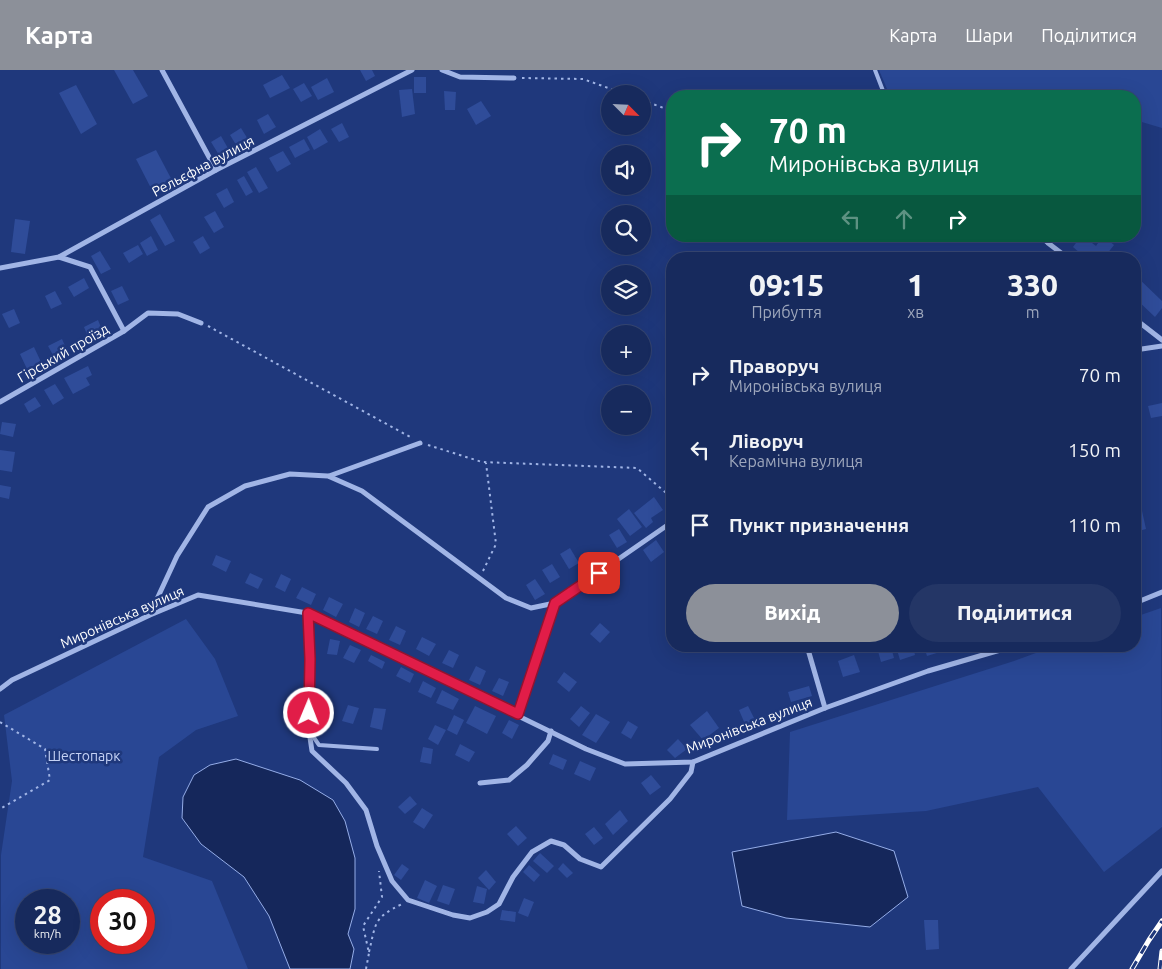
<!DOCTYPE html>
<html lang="uk">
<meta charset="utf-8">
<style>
:root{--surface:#172a5d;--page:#243666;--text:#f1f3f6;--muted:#9ea7bc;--line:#364672;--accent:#8c9099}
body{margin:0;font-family:Ubuntu,sans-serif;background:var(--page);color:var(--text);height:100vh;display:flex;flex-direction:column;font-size:19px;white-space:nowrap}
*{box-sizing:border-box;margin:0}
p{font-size:16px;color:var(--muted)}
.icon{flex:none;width:28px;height:28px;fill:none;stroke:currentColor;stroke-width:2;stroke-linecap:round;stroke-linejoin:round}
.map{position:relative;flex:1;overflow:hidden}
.side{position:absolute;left:666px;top:182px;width:475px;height:400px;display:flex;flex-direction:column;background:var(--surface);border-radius:20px;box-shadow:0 5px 20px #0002,0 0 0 1px var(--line)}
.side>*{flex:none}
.guide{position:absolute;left:666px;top:20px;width:475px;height:152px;border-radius:20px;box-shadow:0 5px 20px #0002,0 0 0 1px var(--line);background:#0b6e4f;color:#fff;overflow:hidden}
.needle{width:32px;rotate:114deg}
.buttons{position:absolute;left:601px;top:15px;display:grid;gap:10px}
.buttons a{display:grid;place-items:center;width:50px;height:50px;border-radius:50%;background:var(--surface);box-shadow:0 5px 20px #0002,0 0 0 1px var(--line);font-size:25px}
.speed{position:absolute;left:15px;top:819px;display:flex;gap:10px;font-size:25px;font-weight:700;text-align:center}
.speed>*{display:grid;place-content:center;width:65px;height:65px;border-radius:50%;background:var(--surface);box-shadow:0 5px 20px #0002,0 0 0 1px var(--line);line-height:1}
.speed small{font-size:12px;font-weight:400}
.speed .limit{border:8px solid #d22;background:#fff;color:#111}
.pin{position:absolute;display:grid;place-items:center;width:42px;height:42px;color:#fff;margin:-21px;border-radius:10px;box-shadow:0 2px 8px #0006}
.me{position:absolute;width:55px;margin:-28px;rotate:1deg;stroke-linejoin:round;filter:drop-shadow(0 0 4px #0008)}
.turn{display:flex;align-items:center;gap:18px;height:105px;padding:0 20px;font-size:22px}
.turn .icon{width:65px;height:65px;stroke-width:2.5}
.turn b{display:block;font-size:35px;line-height:42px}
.lanes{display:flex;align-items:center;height:48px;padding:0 20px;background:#0003;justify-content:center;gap:25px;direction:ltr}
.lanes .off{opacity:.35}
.eta{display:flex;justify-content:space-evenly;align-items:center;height:85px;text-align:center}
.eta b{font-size:30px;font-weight:800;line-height:35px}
.button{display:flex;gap:10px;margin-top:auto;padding:10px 20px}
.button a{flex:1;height:58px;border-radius:30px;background:var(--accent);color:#fff;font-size:20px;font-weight:800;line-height:58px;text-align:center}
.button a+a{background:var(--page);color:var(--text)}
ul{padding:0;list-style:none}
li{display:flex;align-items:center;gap:15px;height:75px;padding:0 20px}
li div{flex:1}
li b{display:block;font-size:19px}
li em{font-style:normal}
header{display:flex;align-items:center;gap:30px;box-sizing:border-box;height:70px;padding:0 25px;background:var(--accent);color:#fff}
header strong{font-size:24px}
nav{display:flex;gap:28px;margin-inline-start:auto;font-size:18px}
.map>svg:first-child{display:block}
</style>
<header>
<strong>Карта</strong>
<nav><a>Карта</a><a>Шари</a><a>Поділитися</a></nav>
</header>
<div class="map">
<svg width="1162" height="899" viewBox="0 0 1162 899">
<rect width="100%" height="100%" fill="#1f387c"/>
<g fill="#294794" fill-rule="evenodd">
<polygon points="879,0 1162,0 1162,58 1135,50 1135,26 890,26"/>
<polygon points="1161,538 1162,757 1104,802 1038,717 926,741 787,750 790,662 1014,591 1055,576 1135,576 1135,547"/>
<path d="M186,549L215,589L238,646L196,660L159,687L143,787L212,811L248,899H1V785L12,711L4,645ZM26,830H69V872H26ZM101,830H144V872H101Z"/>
</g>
<g fill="#15275b" stroke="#95ade8">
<polygon points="236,689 300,710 333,730 345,751 355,788 355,839 348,864 354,879 350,899 290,899 269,846 244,807 201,774 182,748 183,727 194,705 210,695"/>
<polygon points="836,762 894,781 908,827 870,857 786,848 742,836 732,782"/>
</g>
<g fill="#2f4c99">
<polygon points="114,0 133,0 148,26 133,34"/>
<polygon points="360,0 372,0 375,6 366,11"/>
<polygon points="282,5 290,18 270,28 263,15"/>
<rect x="414" y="7" width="12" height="16"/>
<polygon points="327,8 334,22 318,30 311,17"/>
<polygon points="304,13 312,26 301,32 293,19"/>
<polygon points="76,15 97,54 81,64 59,23"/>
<polygon points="412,19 415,44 402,47 399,20"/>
<polygon points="444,21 456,22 455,40 445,40"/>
<polygon points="481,31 491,46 476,55 467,39"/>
<polygon points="268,44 276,57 264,64 257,50"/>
<polygon points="342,53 349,67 339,72 331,59"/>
<polygon points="241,58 249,71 238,78 230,65"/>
<polygon points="320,59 328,72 314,80 307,67"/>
<polygon points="221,66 229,80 219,85 211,72"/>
<polygon points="304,69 310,80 295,88 289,77"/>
<polygon points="156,80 174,114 154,124 136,89"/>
<polygon points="283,81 291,94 277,102 269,88"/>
<polygon points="256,97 268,118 259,123 247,102"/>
<polygon points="244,106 253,122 246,126 237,110"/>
<polygon points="227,118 234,132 224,138 216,124"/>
<polygon points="215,141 224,157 214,163 204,147"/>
<polygon points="160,144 175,171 165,176 150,150"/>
<polygon points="15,149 30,151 25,184 11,182"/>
<polygon points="151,166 158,180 147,186 140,173"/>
<polygon points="203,166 210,178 200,184 193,172"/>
<polygon points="1081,166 1097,166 1092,173 1096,176 1103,166 1114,175 1103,189 1087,189 1073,177"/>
<polygon points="138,175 143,184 129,193 123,183"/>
<polygon points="100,181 111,199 101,204 91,186"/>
<polygon points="1135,205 1162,231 1162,238 1155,247 1135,228"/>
<polygon points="84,208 89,218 74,227 68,217"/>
<polygon points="122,216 129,230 118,235 111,221"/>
<polygon points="55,221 62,234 51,239 45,226"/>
<polygon points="14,239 20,253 9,258 2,244"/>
<polygon points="98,250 102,260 88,267 84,257"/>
<polygon points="62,269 66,278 53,285 48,276"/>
<polygon points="34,277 41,292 27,299 20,284"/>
<polygon points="88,296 92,305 86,308 90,315 73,324 64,308"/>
<polygon points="55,314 64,328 53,335 44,320"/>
<polygon points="35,327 41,336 29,343 24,334"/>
<polygon points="1162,333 1162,346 1151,348 1148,336"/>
<polygon points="2,352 16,354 13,367 0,364"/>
<polygon points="0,380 15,382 12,402 0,400"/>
<polygon points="0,415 11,417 9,429 0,427"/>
<polygon points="654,427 663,440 651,448 653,452 646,458 634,443"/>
<polygon points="629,439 642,457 630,466 617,449"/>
<polygon points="1142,441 1146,459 1135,462 1135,444"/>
<polygon points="619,459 627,472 617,478 609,465"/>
<polygon points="656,470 664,482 651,492 643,480"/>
<polygon points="570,478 579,493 569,499 560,484"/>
<polygon points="216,485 231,491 226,502 212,495"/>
<polygon points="552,494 560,507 550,513 542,500"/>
<polygon points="250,503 263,509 258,519 245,513"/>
<polygon points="281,504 291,509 285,522 275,517"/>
<polygon points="535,509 545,524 535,530 526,515"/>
<polygon points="302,517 316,524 311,535 296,528"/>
<polygon points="329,527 343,534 336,547 323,540"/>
<polygon points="355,538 365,543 359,557 349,552"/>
<polygon points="373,546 383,551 377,564 366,559"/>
<polygon points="600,553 610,562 600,573 590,564"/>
<polygon points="396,556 406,561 400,575 389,570"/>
<polygon points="422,567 436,574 429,586 416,579"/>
<polygon points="330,569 340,571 337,585 327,584"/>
<polygon points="350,575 361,580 354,593 343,588"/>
<polygon points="901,576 913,576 915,585 900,590 897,580 901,578"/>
<polygon points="924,576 938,576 940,582 927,586"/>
<polygon points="891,577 894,588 881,592 878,581"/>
<polygon points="449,580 459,585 453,598 442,593"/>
<polygon points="371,585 385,592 382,599 368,591"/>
<polygon points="854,585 860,602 843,607 838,591"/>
<polygon points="476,596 486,601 480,615 469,610"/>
<polygon points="401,597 414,604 410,613 396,606"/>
<polygon points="564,602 577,612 569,622 557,612"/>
<polygon points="499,608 509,612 503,626 492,621"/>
<polygon points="423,611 436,618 431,628 418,622"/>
<polygon points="809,616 812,626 791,632 788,622"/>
<polygon points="442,620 459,629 453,640 436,633"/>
<polygon points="317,631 332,633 331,645 315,643"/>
<polygon points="348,635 359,638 353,654 342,651"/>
<polygon points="475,636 496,646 487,664 466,653"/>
<polygon points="581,636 590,643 579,657 570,649"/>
<polygon points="748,636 755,650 745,654 739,640"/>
<polygon points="374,638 386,639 382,660 370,657"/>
<polygon points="707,641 719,658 703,670 690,655"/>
<polygon points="596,644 610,652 596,673 582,665"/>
<polygon points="454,645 464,650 457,665 447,660"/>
<polygon points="509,650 519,655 512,669 502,663"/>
<polygon points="628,651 638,657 631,669 621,663"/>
<polygon points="435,655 446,660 438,675 428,669"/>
<polygon points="678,669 687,679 675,688 667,680"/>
<polygon points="460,674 475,682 469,692 455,685"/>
<polygon points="423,677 433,679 431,694 420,692"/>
<polygon points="553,684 567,690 563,700 549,694"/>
<polygon points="580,691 596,698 590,711 574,704"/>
<polygon points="651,705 661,717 650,725 641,713"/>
<polygon points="410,726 417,734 405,744 398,737"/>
<polygon points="422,738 433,745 424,759 413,752"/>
<polygon points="620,740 628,751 613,765 605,754"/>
<polygon points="516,756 527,768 518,776 507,764"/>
<polygon points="594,757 603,768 594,775 585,764"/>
<polygon points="540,783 554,796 547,803 533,791"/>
<polygon points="563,793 573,803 567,808 558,799"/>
<polygon points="402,794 409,799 401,810 394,805"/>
<polygon points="529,795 540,805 534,812 523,802"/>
<polygon points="486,800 496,812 489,820 478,808"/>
<polygon points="425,810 437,816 429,833 417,828"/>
<polygon points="443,815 455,819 449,835 437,831"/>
<polygon points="477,816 487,819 484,834 473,832"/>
<polygon points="524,828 534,832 528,847 518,843"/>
<polygon points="502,840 516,842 515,852 500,850"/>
<polygon points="924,850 938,850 939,879 926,880"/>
</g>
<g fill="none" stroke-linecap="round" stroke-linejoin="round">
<g stroke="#a1b5e6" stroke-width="2" stroke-dasharray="2.5 4" stroke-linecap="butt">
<polyline points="522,8 583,9 625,24"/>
<polyline points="642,30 672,41"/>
<polyline points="905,166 908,168 912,166"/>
<polyline points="208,256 412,368"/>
<polyline points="428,375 482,392 637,398 672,428"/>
<polyline points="483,501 496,474 486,393"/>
<polyline points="0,652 45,679 50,710 0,739"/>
<path d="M369,882C376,853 373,848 402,834"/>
<polyline points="366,899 369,883 363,856 382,827 379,801"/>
</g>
<g stroke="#a1b5e6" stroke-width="4">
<polyline points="875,0 885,26"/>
<polyline points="1038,166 1048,173"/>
<polyline points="310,662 319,675 377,679"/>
</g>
<g stroke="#a1b5e6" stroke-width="5">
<polyline points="162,0 216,100"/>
<polyline points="442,0 460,7 514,8"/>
<polyline points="1048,173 1069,189"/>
<polyline points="59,187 90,197 124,261"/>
<polyline points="0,198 59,187 216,100 412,0"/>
<polyline points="1135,249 1162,270"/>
<polyline points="1135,280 1162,276"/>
<polyline points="0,332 124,261 148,243 178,244 201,253"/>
<polyline points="329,406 420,373"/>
<polyline points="1135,533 1162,522"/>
<polyline points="307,543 310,589 309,661 312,681 346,713 366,740 377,776 392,811 408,830 453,845 470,848 487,842 499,834 513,807 532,782 551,771 564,775 580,789 601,797 670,729 691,702 693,692"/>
<polyline points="150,544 177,486 208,437 245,416 290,404 328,406 362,421 506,528 531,538 555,533"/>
<polyline points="807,576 825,638"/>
<polyline points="0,619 12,610 150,545 198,525 307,543 586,679 625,694 693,692 825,638 928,601 1014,576"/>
<polyline points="517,645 555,533 672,452"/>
<polyline points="480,713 509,710 527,695 548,671 551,661"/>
<polyline points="1071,899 1162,801"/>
</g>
<defs>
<g id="rail">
<polyline points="1132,899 1149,870 1162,851"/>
<polyline points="1160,899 1162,881"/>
</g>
</defs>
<use href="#rail" stroke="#fff" stroke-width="5"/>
<use href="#rail" stroke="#1f387c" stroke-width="3" stroke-dasharray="9" stroke-linecap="butt"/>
</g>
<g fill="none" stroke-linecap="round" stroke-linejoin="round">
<defs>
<polyline id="route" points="309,643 310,589 308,543 518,644 555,533 599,503"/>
</defs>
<use href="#route" stroke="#92132f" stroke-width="12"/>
<use href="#route" stroke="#e11d48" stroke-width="9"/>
</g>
<g text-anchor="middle" stroke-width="5" stroke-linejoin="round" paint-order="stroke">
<g font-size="14" fill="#fff" stroke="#1f387c">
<text transform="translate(203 96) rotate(-28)" y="5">Рельєфна вулиця</text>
<text transform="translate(63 283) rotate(-30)" y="5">Гірський проїзд</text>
<text transform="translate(122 547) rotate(-24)" y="5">Миронівська вулиця</text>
<text transform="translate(749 655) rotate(-21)" y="5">Миронівська вулиця</text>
</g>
<g font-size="14" fill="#c5d2f5" stroke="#1f387c">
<text x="84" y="691">Шестопарк</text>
</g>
</g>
</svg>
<div class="buttons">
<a><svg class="needle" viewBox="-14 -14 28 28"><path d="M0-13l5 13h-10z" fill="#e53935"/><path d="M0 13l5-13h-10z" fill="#9ea7bc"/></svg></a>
<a><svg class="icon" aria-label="sound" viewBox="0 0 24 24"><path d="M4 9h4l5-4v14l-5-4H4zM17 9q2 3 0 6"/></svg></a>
<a><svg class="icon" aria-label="search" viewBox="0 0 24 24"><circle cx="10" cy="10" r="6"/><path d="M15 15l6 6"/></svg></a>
<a><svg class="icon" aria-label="layers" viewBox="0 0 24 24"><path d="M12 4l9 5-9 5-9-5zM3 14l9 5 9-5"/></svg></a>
<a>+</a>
<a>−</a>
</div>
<div class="speed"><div>28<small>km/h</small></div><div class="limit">30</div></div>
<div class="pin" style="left:599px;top:503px;background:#d93025"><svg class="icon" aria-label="arrive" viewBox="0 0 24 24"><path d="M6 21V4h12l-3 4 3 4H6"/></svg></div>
<svg class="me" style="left:309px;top:643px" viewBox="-20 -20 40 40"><circle r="17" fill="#e11d48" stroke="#fff" stroke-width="3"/><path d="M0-11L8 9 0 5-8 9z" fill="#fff"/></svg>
<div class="guide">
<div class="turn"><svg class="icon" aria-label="right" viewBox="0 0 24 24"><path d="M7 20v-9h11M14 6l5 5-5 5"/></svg><div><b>70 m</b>Миронівська вулиця</div></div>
<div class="lanes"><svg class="icon off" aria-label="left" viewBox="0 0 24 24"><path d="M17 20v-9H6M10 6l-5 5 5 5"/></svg><svg class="icon off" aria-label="ahead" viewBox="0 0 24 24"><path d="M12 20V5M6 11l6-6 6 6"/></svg><svg class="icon" aria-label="right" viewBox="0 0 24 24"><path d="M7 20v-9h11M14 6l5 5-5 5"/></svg></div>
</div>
<section class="side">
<div class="eta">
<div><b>09:15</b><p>Прибуття</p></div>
<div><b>1</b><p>хв</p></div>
<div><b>330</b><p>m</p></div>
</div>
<ul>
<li><svg class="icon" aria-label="right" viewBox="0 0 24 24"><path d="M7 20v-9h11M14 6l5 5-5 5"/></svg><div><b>Праворуч</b><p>Миронівська вулиця</p></div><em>70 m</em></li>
<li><svg class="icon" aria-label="left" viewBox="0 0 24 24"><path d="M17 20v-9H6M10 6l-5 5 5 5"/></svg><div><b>Ліворуч</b><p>Керамічна вулиця</p></div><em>150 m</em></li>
<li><svg class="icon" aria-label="arrive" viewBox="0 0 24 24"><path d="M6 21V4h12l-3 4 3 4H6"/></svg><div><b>Пункт призначення</b></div><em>110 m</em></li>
</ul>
<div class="button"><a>Вихід</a><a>Поділитися</a></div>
</section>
</div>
